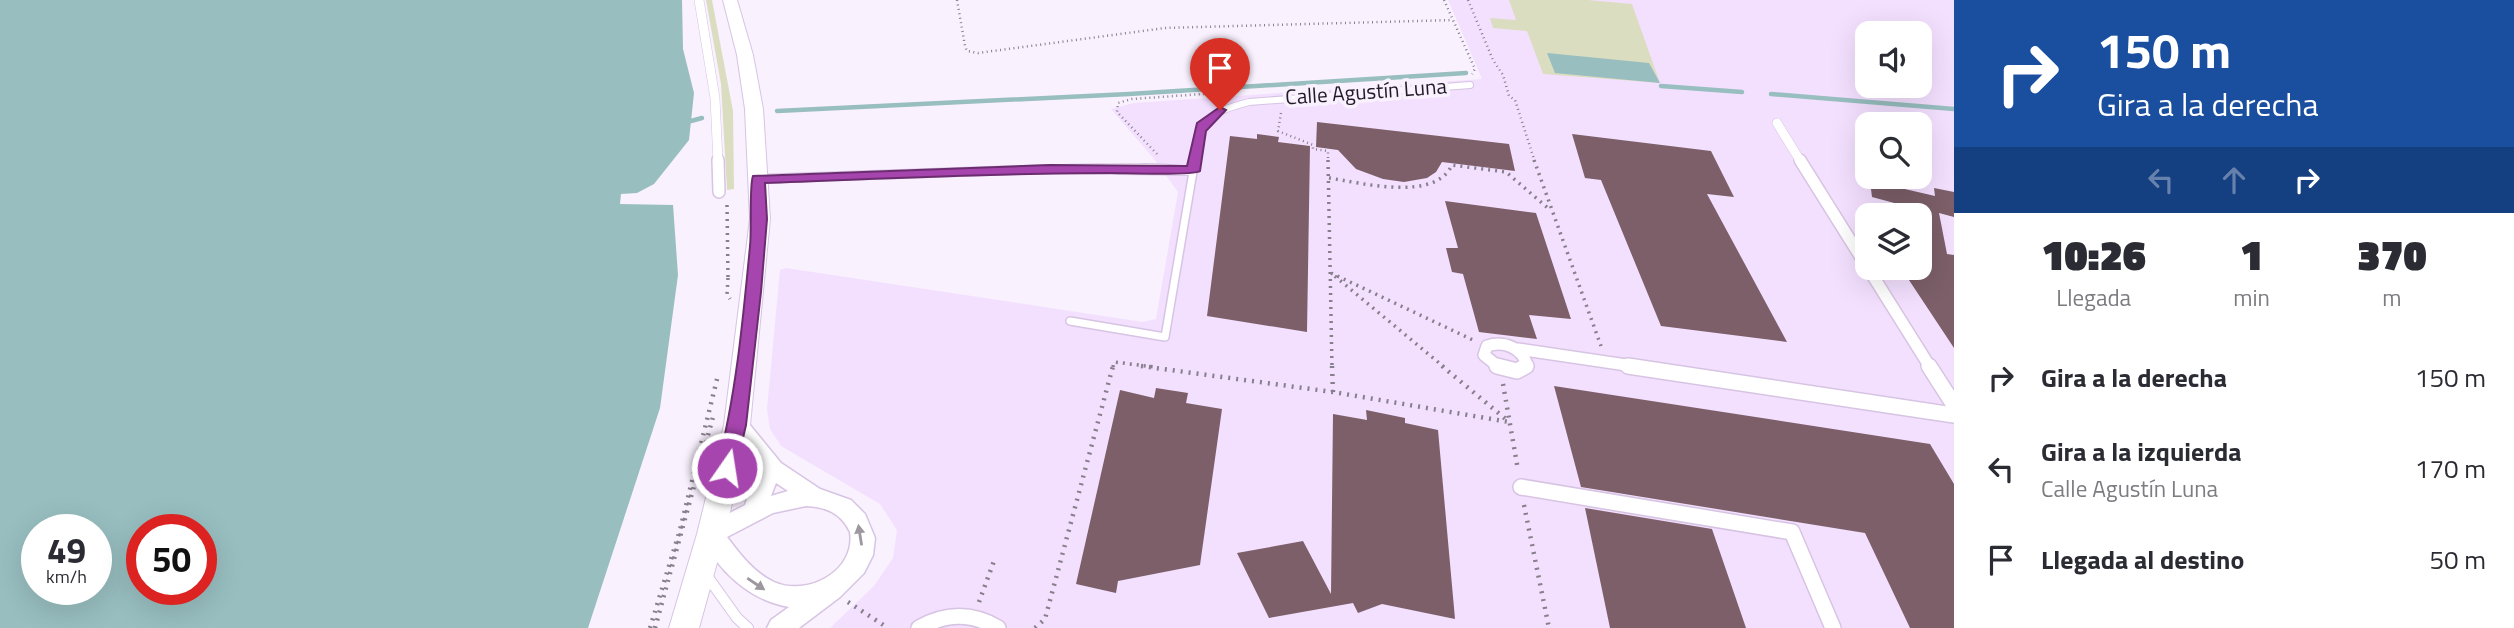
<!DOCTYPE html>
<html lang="es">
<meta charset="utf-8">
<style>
:root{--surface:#fff;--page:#f2f2f3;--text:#2b2b33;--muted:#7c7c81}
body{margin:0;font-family:"Titillium Web",sans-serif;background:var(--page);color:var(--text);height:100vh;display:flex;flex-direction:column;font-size:26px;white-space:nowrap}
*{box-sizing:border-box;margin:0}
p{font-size:23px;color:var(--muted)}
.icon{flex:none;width:38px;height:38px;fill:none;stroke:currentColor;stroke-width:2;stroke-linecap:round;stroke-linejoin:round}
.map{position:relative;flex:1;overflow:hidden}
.panel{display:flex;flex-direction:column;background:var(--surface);width:560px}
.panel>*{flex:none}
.guide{background:#1a4fa0;color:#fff;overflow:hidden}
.buttons{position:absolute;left:1855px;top:21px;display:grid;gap:14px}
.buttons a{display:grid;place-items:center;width:77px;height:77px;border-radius:14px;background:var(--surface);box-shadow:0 7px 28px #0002;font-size:35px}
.speed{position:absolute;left:21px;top:514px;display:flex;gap:14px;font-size:35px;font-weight:700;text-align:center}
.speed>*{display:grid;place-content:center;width:91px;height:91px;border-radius:50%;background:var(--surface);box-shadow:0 7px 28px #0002;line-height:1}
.speed small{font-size:18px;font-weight:400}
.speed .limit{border:10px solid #d22;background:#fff;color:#111}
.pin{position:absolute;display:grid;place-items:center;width:60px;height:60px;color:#fff;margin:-72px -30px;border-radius:50% 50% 50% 0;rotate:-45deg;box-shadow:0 0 7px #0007}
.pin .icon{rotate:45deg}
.me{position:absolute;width:77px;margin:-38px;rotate:13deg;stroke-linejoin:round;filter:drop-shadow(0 0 5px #0008)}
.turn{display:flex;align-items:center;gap:24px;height:147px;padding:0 28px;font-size:32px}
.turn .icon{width:91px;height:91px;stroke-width:2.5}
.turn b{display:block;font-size:49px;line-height:60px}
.lanes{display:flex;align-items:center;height:66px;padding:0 28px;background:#0003;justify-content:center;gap:35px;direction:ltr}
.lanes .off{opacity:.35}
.eta{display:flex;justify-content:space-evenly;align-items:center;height:119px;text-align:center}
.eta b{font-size:42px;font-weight:800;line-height:49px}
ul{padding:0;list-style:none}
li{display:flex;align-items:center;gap:21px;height:91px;padding:0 28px}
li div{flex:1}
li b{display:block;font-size:26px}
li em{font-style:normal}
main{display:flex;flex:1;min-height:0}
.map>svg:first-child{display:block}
</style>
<main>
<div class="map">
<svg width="1954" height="628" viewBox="0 0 1954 628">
<rect width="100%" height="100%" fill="#f9f1fe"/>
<path fill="#f3e0ff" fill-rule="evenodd" d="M1448,0H1954V628H830L874,586L893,558L897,530L880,504L781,446L770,429L767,409L780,270L786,268L1143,322L1156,319L1178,192L1154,159L1111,109L1134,103L1482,79ZM1867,33H1920V86H1867ZM1867,124H1920V177H1867ZM1867,215H1920V268H1867Z"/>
<g fill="#dbddc0">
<polygon points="706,0 712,0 733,111 734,189 727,190 721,84"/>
<polygon points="1509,0 1588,0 1632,4 1660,83 1543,74 1527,31 1493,28 1490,18 1516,20"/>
</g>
<g fill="#98bebf" fill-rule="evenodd">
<path d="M0,0H682L683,49L694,93L689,140L654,184L637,193L621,194L620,204L673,205L678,275L660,408L588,628H0ZM37,530H96V590H37ZM142,530H201V590H142Z"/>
<polygon points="1547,53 1649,63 1660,83 1555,73"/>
</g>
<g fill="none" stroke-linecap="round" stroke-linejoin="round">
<g stroke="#98bebf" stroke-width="4.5">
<polyline points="1661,86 1742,92"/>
<polyline points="1771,94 1954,109"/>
<polyline points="777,111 1129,94 1466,73"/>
<polyline points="691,121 702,118"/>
</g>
</g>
<g fill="#7c5f69">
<polygon points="1317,122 1509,144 1515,171 1442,162 1436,172 1427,178 1404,182 1383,179 1356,169 1338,150 1316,147"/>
<polygon points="1257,134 1279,137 1278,142 1310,146 1307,332 1207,316 1230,136 1257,139"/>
<polygon points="1572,134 1711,151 1734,197 1707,194 1787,342 1661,326 1601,180 1585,178"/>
<polygon points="1870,181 1935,196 1934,188 1954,192 1954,217 1939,213 1947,254 1954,255 1954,348 1901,268 1920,268 1920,215 1900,215 1898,204 1872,197"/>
<polygon points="1445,201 1536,213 1571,319 1529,315 1537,339 1479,332 1463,274 1452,272 1446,248 1458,248"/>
<polygon points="1554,386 1930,444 1954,484 1954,628 1910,628 1865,533 1581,487"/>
<polygon points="1156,388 1188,393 1186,403 1222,409 1200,565 1118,581 1116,593 1076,584 1120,390 1154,398"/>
<polygon points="1366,410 1405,418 1405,423 1438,430 1455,619 1382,604 1358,613 1353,603 1269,618 1237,553 1303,541 1331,594 1333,414 1367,420"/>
<polygon points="1585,508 1712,529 1746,628 1610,628"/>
</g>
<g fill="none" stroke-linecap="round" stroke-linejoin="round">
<defs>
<path id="service-far2" d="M1195,162C1202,118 1205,114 1249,102L1470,85"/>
<polyline id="service-far1" points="1070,321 1165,337 1195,160"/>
<polyline id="service" points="707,576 737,618 748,628"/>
<g id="pedestrian-far2">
<polyline points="699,0 715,98 718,162"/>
<polyline points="1777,123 1801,162"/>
</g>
<g id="pedestrian-far1">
<polyline points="718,160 719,192"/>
<polyline points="1800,160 1867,267"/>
<polyline points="1868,268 1930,367"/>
<polyline points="1518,349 1640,367"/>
<path d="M1499,367L1484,355L1487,346C1504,340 1522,348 1527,365L1523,367"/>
</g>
<g id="pedestrian">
<polyline points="1497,366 1517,371 1526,366"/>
<polyline points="1628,366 1954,415"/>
<polyline points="1929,366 1954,405"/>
<polyline points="1521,487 1792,532 1833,628"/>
<path d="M919,628C946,613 971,612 998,628"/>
</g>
<path id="minor" d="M1050,165C1075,165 1186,160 1200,171L1193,175L1050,173L758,183L751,179L758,175Z"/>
<path id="tertiary" d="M737,417L745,419L781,463L820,489L851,500L865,514L875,538L873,555L864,573L840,597L799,628H767L771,620L789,607C748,600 718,570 699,534L703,527L745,505L750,489L761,470L726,425L729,419ZM776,483L788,491L771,496ZM806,506C826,507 841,513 850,532C856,571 808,597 774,582C754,573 739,553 727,537L773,513Z"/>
<polygon id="secondary" points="723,0 737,0 753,55 763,109 770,219 750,425 725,534 699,628 669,628 697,534 724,425 750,219 745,109 737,55"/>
</defs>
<use href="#service-far2" stroke="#d7c4e3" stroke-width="8"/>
<use href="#service-far1" stroke="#d7c4e3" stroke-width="10"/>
<use href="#service" stroke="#d7c4e3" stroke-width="12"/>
<use href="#pedestrian-far2" stroke="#d7c4e3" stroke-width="10"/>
<use href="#pedestrian-far1" stroke="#d7c4e3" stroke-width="14"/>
<use href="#pedestrian" stroke="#d7c4e3" stroke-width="18"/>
<use href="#minor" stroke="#d7c4e3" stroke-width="2"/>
<use href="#tertiary" stroke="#d7c4e3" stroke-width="3"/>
<use href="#secondary" stroke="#d7c4e3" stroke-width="2"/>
<g stroke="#877f8b" stroke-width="2.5" stroke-dasharray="1 3.5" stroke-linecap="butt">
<polyline points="957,0 965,46 967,51 978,53 1165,28 1453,20"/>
<polyline points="1444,0 1475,69 1472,74"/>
<polyline points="1468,0 1493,60 1503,75 1509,96 1515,100 1535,162"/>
<polyline points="1281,113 1278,131 1313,145 1313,149 1328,151 1328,162"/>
<polyline points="1157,154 1117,112 1118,103 1132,99 1231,92"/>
</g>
<g stroke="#877f8b" stroke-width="3.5" stroke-dasharray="2 5" stroke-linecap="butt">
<polyline points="1328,160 1332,367"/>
<polyline points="1534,160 1601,346"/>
<path d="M1329,178C1362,183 1435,202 1452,165L1506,172L1549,209"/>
<polyline points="727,205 728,277"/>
<polyline points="728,278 727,294 730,299"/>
<polyline points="1113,367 1114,362 1154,367"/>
<polyline points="1444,367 1331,273 1473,340"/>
</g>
<g stroke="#877f8b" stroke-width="4.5" stroke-dasharray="2 6" stroke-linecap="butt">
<polyline points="1141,366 1333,392 1509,422"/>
<polyline points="1332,366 1333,392"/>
<polyline points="1442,366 1508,421"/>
<polyline points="1503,384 1518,470"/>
<polyline points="1524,505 1549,628"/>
<polyline points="848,602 888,628"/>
<polyline points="979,602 994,561"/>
<polyline points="650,628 680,530 718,375"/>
<polyline points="655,628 713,417"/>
<polyline points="1035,628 1045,619 1113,366"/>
</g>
<use href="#service-far2" stroke="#fff" stroke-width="6"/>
<use href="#service-far1" stroke="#fff" stroke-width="7"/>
<use href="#service" stroke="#fff" stroke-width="10"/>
<use href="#pedestrian-far2" stroke="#fff" stroke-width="9"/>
<use href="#pedestrian-far1" stroke="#fff" stroke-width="11"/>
<use href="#pedestrian" stroke="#fff" stroke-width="15"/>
<use href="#minor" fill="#fff" fill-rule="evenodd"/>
<use href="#tertiary" fill="#fff" fill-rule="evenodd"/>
<use href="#secondary" fill="#fff" fill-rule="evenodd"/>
</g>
<defs><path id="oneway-solid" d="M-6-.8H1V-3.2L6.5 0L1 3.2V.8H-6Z" transform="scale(1.75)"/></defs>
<g fill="#9c989d">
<use href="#oneway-solid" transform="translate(860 535) rotate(-99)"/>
<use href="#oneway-solid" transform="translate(756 584) rotate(34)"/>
</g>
<path fill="#a645ad" stroke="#6c2d70" stroke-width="2" d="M1220,107L1226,110L1206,131L1200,171C1194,176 1125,173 1111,173C995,173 880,179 765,183L767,219L761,292L746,425L736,468L733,473H720L717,468C736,396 743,320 750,246C752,230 749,186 753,176L1050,165L1187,166L1197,123Z"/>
<g text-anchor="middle" stroke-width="7" stroke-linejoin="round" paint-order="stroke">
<g font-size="21" fill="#221b26" stroke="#f9f1fe">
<text transform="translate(1366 92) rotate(-4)" y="7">Calle Agustín Luna</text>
</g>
</g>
</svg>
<div class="buttons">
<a><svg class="icon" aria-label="sound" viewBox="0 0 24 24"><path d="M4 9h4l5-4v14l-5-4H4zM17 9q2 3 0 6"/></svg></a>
<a><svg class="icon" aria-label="search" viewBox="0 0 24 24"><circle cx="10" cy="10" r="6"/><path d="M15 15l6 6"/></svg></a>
<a><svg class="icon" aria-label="layers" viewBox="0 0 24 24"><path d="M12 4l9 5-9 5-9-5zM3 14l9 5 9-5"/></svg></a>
</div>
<div class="speed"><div>49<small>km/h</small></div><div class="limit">50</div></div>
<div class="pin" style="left:1220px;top:110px;background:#d93025"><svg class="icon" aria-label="arrive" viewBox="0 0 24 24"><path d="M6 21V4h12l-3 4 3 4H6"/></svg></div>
<svg class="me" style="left:727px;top:468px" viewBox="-20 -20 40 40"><circle r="17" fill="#a645ad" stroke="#fff" stroke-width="3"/><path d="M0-11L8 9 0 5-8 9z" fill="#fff"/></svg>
</div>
<section class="panel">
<div class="guide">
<div class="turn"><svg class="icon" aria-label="right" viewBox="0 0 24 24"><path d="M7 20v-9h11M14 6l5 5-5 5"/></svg><div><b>150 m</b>Gira a la derecha</div></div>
<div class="lanes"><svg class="icon off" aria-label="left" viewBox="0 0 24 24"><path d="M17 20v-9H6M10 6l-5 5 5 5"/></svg><svg class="icon off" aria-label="ahead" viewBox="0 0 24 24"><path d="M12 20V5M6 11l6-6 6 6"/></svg><svg class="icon" aria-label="right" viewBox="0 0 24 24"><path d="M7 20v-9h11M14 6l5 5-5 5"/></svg></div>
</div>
<div class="eta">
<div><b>10:26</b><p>Llegada</p></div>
<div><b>1</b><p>min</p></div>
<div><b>370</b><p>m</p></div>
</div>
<ul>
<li><svg class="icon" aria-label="right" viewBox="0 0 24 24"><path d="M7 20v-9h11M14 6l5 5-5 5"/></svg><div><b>Gira a la derecha</b></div><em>150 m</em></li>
<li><svg class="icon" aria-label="left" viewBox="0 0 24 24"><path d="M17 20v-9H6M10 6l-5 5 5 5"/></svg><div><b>Gira a la izquierda</b><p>Calle Agustín Luna</p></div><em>170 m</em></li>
<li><svg class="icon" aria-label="arrive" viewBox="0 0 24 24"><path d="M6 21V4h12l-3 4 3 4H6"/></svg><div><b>Llegada al destino</b></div><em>50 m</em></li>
</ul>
</section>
</main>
